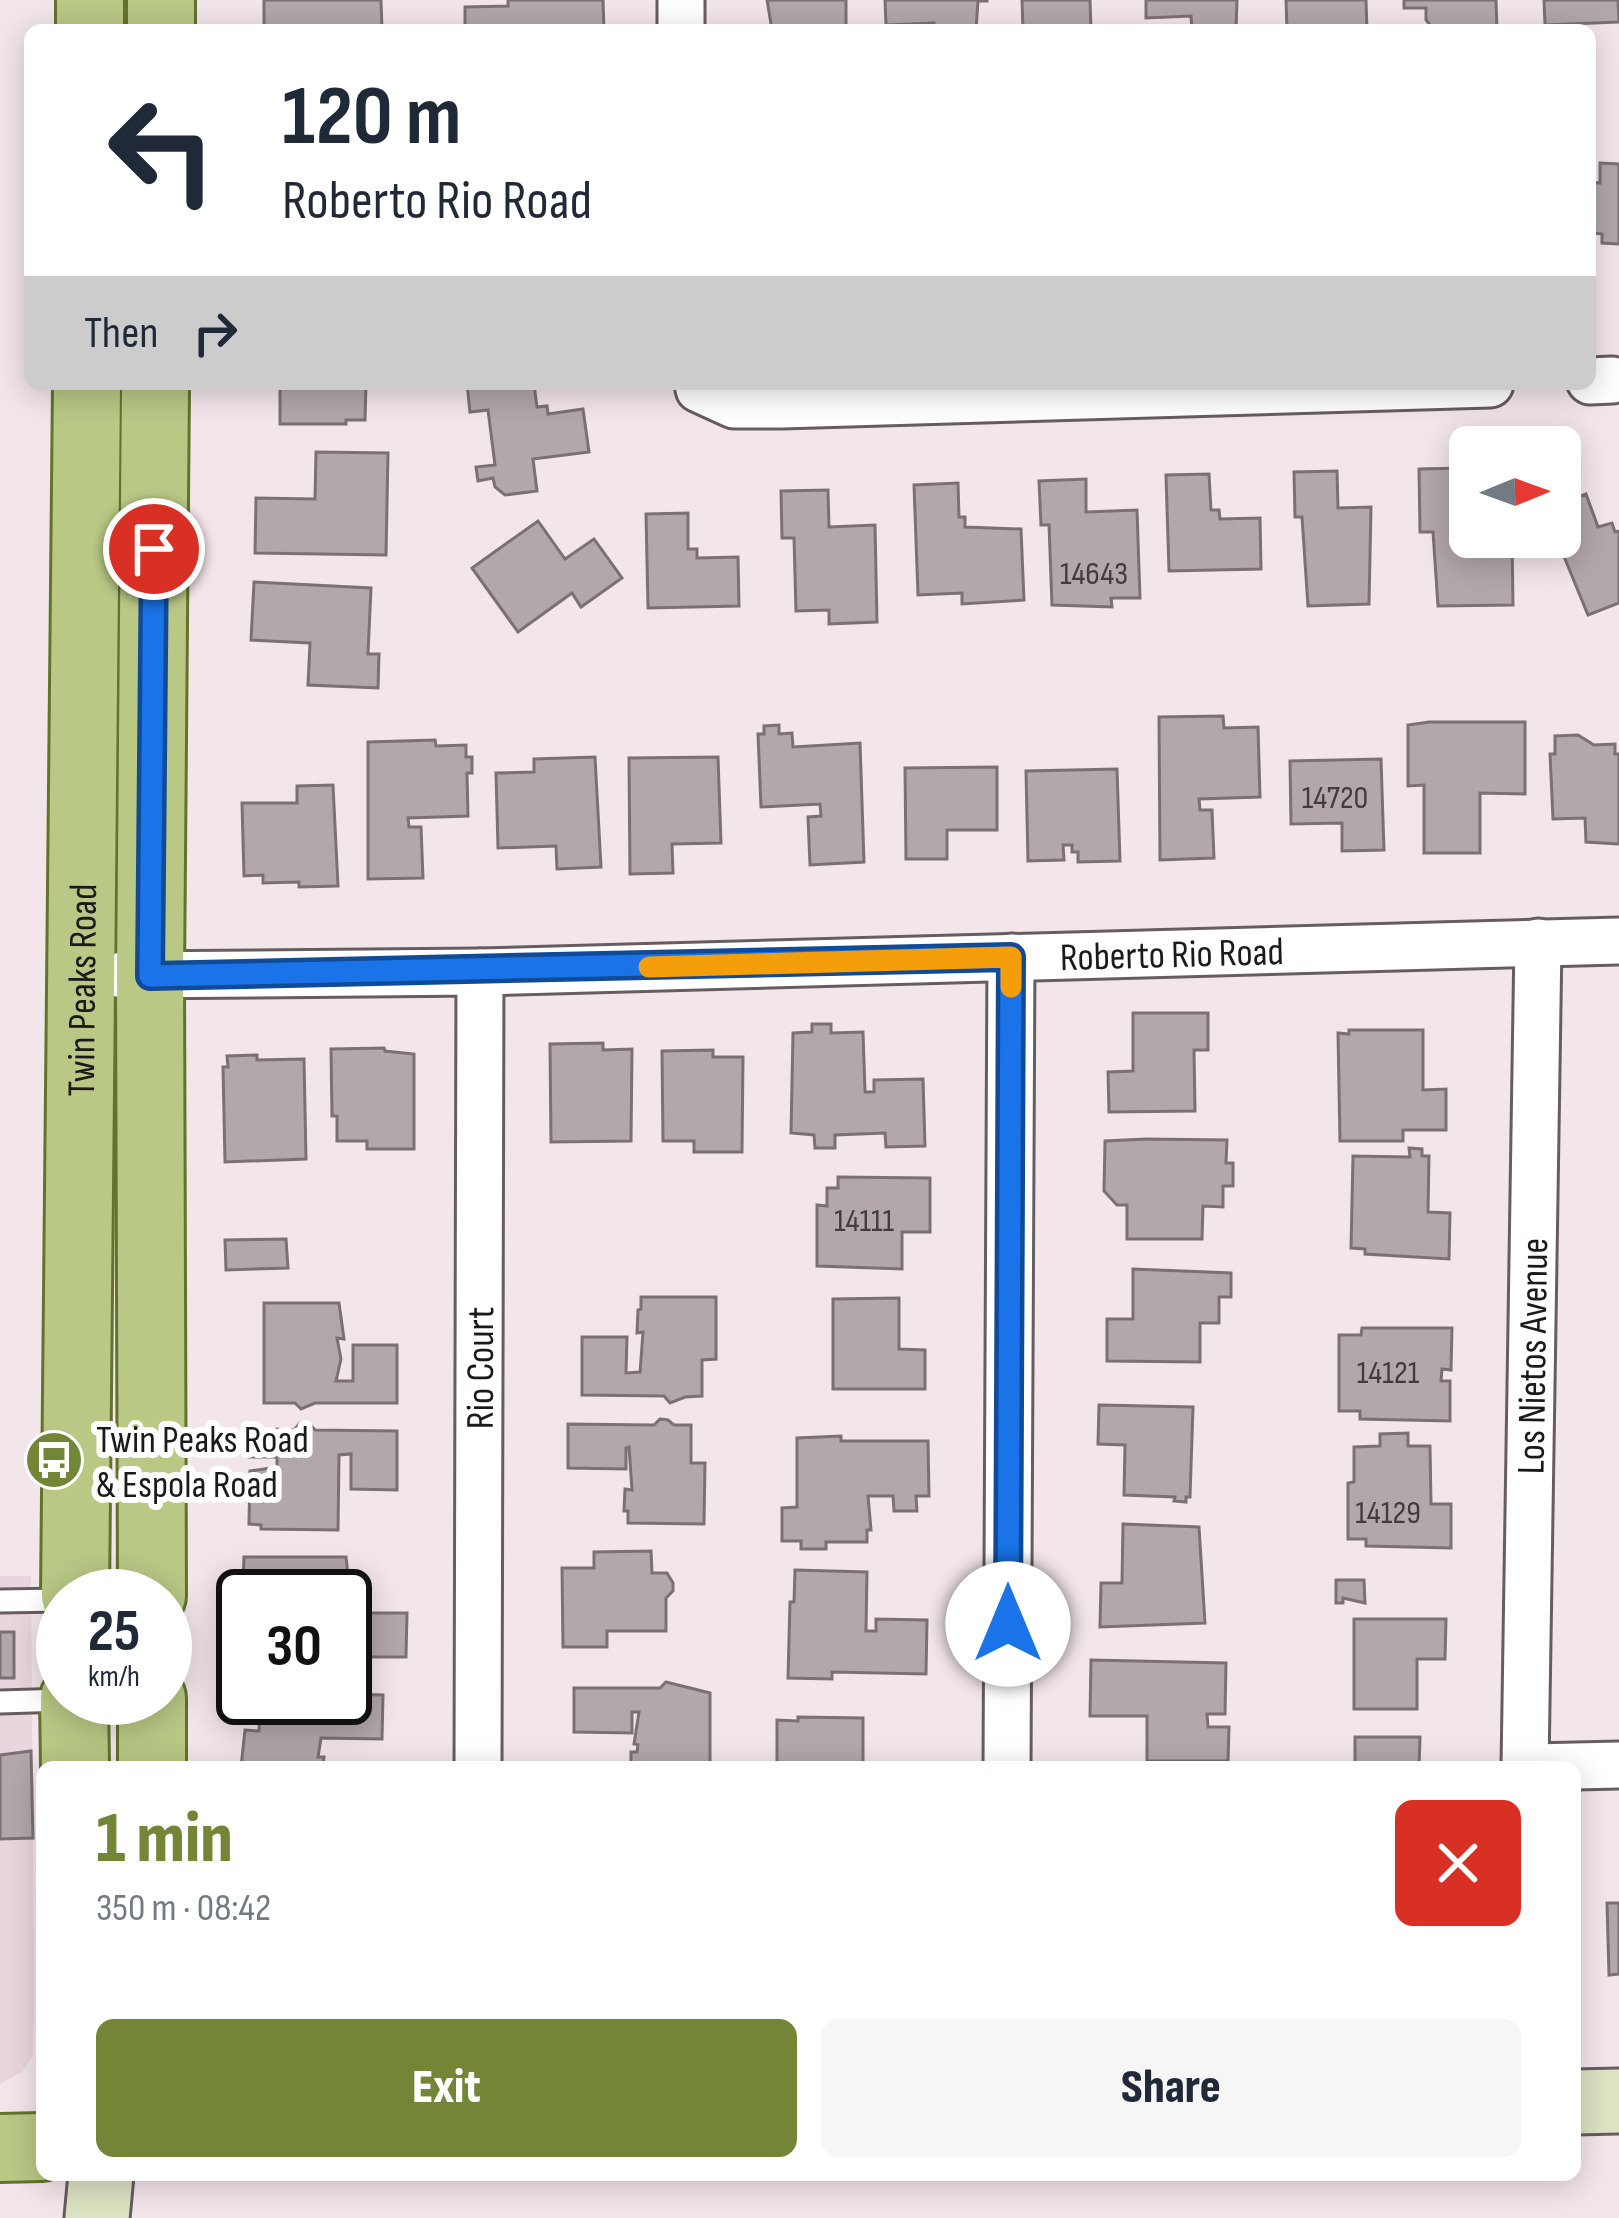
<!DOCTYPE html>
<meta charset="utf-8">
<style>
:root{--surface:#fff;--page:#f6f6f7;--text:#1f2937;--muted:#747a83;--accent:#738637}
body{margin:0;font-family:"Sofia Sans Condensed",sans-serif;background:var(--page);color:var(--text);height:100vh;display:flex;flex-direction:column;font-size:45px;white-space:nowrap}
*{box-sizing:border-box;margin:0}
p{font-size:39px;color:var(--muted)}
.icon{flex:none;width:66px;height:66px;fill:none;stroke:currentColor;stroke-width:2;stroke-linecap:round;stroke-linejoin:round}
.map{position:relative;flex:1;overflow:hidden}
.panel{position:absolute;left:36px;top:1761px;width:1545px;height:420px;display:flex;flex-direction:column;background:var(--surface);border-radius:18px;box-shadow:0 6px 30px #0003}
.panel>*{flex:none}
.top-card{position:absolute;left:24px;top:24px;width:1572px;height:366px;border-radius:18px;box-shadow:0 6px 30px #0003;background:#fff;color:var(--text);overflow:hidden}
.needle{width:78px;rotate:89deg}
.fabs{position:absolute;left:1449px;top:426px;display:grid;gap:24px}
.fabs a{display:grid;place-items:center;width:132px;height:132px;border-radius:18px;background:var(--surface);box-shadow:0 6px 30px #0003;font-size:60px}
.speed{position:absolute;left:36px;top:1569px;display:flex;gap:24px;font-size:60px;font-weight:700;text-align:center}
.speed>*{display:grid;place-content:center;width:156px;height:156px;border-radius:50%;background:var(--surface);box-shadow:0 6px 30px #0003;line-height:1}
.speed small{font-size:30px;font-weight:400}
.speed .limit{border:6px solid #111;border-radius:18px;background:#fff;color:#111}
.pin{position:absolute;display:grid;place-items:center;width:102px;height:102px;color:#fff;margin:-51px;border:6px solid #fff;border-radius:50%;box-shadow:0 3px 12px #0007}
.me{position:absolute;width:132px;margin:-66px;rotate:0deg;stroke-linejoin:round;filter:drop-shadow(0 0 9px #0008)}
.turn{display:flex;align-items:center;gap:42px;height:252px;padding:0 60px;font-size:54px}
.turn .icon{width:156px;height:156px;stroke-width:2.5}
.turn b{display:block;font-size:84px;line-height:102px}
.then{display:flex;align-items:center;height:114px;padding:0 60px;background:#0003;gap:24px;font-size:45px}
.round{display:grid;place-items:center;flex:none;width:126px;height:126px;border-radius:18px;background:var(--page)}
.headline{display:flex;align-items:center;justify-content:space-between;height:204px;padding:0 60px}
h1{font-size:72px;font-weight:800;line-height:90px;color:var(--accent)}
.primary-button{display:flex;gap:24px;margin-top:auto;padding:24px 60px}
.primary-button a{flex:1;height:138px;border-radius:18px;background:var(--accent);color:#fff;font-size:48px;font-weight:800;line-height:138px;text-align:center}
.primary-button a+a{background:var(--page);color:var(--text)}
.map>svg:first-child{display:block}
</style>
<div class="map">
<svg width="1619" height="2218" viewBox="0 0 1619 2218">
<rect width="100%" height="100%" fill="#f3e6eb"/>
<polygon fill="#e9d5dd" points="0,1576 31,1576 34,1994 33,2056 22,2072 0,2084"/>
<g fill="#b2a7ab" stroke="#7b7175" stroke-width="3">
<polygon points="264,0 381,0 382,29 264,29"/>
<polygon points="508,0 603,0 604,30 465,30 465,7 508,6"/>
<polygon points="767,0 846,0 846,30 772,30"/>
<polygon points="885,0 987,0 987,1 978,1 976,30 934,30 934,23 886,25"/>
<polygon points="1022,0 1090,0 1091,30 1023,30"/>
<polygon points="1146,0 1237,0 1236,30 1192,30 1191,16 1146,18"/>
<polygon points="1286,0 1366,0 1367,30 1287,30"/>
<polygon points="1404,0 1496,0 1497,30 1434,30 1426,20 1426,8 1404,8"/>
<polygon points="1544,0 1618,0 1619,22 1545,25"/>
<polygon points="1600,163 1619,164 1619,244 1602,243 1602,234 1593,233 1590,243 1590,182 1600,183"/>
<polygon points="280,384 366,384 365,420 346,420 346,424 280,424"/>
<polygon points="467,384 534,384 537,407 547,406 548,414 583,409 589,452 533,459 537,491 505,495 495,487 493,478 478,481 476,467 495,465 488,410 470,412"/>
<polygon points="316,452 388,453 386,555 255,553 256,498 315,499"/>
<polygon points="1464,468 1470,537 1512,537 1513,605 1438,606 1433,532 1420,532 1419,469"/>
<polygon points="1337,471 1338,508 1371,507 1369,604 1308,606 1302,517 1295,517 1294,472"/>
<polygon points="1209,474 1211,510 1219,510 1220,519 1260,518 1261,569 1169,571 1166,475"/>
<polygon points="1086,479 1086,512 1137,510 1140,598 1111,598 1112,607 1052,605 1049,525 1041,525 1039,481"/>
<polygon points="958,483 959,517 965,517 965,527 1021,529 1024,600 962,604 962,593 918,595 914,485"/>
<polygon points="828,490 829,527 875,525 877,622 829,624 829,610 796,611 794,538 782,538 781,491"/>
<polygon points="1586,494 1598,527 1612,523 1615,532 1619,531 1619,603 1588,615 1556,537 1560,537 1560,504"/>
<polygon points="688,513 688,549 697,549 697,558 738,557 739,606 648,608 646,514"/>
<polygon points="538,521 565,559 594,539 622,578 581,607 572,593 518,632 472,568"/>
<polygon points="254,582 371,588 368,654 379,654 378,688 308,685 310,643 251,640"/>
<polygon points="1223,716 1224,728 1258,727 1260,797 1199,799 1200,810 1212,810 1214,858 1160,860 1159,717"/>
<polygon points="1429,722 1525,722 1525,794 1480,793 1480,853 1424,853 1424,785 1408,786 1408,725"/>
<polygon points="779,725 779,734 792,733 793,747 860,743 864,862 810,865 808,817 821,816 820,804 761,807 758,734 764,734 764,726"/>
<polygon points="1578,735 1594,745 1615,744 1615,754 1619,754 1619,844 1586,842 1585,818 1553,819 1550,754 1555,754 1555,736"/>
<polygon points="435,740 436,746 466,745 466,757 472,757 472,773 467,773 468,816 408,818 409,827 421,827 423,878 368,879 368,742"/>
<polygon points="595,757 601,867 557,869 556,846 498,848 496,773 534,772 534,759"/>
<polygon points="718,757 721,843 672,844 673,873 630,874 629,758"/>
<polygon points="1381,759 1384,850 1342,851 1342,823 1291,824 1290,761"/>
<polygon points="997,767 997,830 947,830 947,859 906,859 905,768"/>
<polygon points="1117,769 1120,861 1078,862 1078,852 1072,852 1072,845 1063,845 1064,860 1028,861 1026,771"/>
<polygon points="333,785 338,886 299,887 299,882 263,883 263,875 244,876 242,803 297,803 297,786"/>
<polygon points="1133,1013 1208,1013 1208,1050 1194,1050 1195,1111 1109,1112 1108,1072 1133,1071"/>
<polygon points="812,1024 831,1024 831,1033 863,1032 865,1092 874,1092 874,1080 923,1079 925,1146 886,1147 885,1133 835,1135 835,1148 815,1148 814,1135 791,1133 793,1033 812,1032"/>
<polygon points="1349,1030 1423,1030 1423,1090 1446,1089 1446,1130 1403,1130 1403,1141 1340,1141 1338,1033 1349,1034"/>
<polygon points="603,1043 603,1050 632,1049 631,1141 551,1142 550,1044"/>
<polygon points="384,1048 385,1051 414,1054 414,1149 367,1149 367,1141 337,1141 337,1116 332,1116 331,1049"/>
<polygon points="713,1050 713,1057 743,1057 742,1152 694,1152 694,1141 663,1141 662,1051"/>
<polygon points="257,1055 257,1060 304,1059 306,1159 225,1162 223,1067 228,1067 227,1056"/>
<polygon points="1146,1139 1227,1140 1226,1163 1233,1163 1233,1186 1223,1186 1223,1207 1203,1206 1202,1239 1127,1239 1127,1205 1117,1205 1104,1191 1105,1141"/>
<polygon points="1409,1148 1422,1149 1422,1156 1429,1156 1428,1212 1450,1213 1449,1259 1365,1254 1365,1249 1351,1248 1353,1156 1410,1157"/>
<polygon points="838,1177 930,1178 930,1232 902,1232 902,1269 817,1266 817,1205 827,1206 827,1188 838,1188"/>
<polygon points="286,1239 288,1268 226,1270 225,1240"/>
<polygon points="1133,1269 1231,1273 1231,1297 1219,1297 1219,1323 1200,1323 1200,1362 1107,1361 1107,1319 1133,1319"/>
<polygon points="641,1297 716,1297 716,1359 702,1360 702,1396 685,1397 670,1403 664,1396 582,1395 582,1337 627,1337 626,1373 640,1372 643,1332 637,1333 638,1310 641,1309"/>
<polygon points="899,1298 899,1349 925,1350 925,1389 833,1389 833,1299"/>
<polygon points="264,1303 339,1303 344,1339 337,1338 341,1359 336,1381 353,1381 353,1345 397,1345 397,1403 315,1403 301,1409 295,1403 264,1403"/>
<polygon points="1362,1328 1452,1328 1451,1370 1442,1369 1441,1381 1450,1381 1450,1421 1360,1419 1360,1411 1339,1411 1339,1335 1361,1335"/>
<polygon points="1099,1405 1193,1407 1190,1497 1186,1497 1186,1502 1174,1501 1175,1497 1124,1495 1125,1445 1098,1444"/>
<polygon points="660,1419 668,1420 674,1425 691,1425 691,1463 705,1463 704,1524 628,1523 628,1511 624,1511 625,1489 632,1490 629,1447 626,1448 626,1469 568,1468 568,1424 654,1425"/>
<polygon points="300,1423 309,1423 315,1430 397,1431 397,1490 351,1489 351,1454 339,1455 338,1530 261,1529 261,1525 249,1524 250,1471 277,1467 277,1457 249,1457 249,1433 277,1433 277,1429 294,1430"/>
<polygon points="1408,1433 1408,1446 1430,1446 1431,1504 1451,1504 1451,1548 1366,1546 1366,1539 1348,1539 1348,1483 1354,1482 1354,1447 1380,1446 1380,1434"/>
<polygon points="841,1436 841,1441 928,1441 929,1496 916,1496 917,1511 894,1511 893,1496 868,1496 871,1530 867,1530 867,1542 826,1542 826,1549 801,1549 801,1541 782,1541 782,1508 797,1507 797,1438"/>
<polygon points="1123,1524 1199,1527 1205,1623 1100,1627 1101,1583 1122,1583"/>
<polygon points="651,1551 652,1573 667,1573 673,1583 673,1591 666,1598 666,1631 607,1631 607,1647 563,1647 562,1568 594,1568 594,1552"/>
<polygon points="244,1557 346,1557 350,1593 270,1596 270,1587 243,1587"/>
<polygon points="795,1570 867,1572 866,1631 876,1631 876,1619 927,1620 926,1674 832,1672 832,1679 788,1678 790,1602 794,1602"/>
<polygon points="1336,1580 1364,1580 1365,1603 1343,1598 1343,1603 1336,1603"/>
<polygon points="348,1613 407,1613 406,1657 345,1657"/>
<polygon points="1354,1619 1446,1619 1445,1659 1417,1659 1417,1709 1354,1709"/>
<rect x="0" y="1632" width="14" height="46"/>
<polygon points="1091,1660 1226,1663 1225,1714 1207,1714 1208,1727 1229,1727 1228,1761 1147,1761 1147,1716 1090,1716"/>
<polygon points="666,1682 710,1693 710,1767 631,1767 631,1752 637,1752 638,1745 634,1744 639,1712 632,1712 632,1733 574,1732 574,1688 660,1688"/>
<polygon points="345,1694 383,1695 382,1739 321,1738 318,1757 324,1757 323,1767 241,1767 245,1730 259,1731 260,1698 345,1698"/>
<polygon points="798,1717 863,1718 863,1767 777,1767 777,1720 798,1721"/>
<polygon points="1355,1737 1420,1737 1419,1767 1355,1767"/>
<polygon points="31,1751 33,1838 0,1839 0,1755"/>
<polygon points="1607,1903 1619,1903 1619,1974 1609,1975"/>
</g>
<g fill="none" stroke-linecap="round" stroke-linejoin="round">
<defs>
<g id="lane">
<polyline points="0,1601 63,1600"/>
<polyline points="0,1702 65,1700"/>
</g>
<g id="street">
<polyline points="681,0 681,30"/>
<polyline points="1590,381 1612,380"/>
<polyline points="698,384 699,389 734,405 782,405 1490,384"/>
<path id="s1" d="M122,975L480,972L1619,941"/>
<path id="s2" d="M478,1767L480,972"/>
<polyline points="1007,1767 1011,957"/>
<path id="s3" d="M1525,1767L1538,942"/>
<polyline points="1532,1767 1619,1765"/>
</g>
<g id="secondary">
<polyline points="1575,2102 1619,2101"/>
<polyline points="97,2218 101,2175"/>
</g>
<g id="primary">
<polyline points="90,30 90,0"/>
<polyline points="161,30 161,0"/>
<path id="s4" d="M75,1596L87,384"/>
<polyline points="152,1596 150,976 155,384"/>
<polyline points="74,1698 75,1767"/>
<polyline points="152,1767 152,1698"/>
<polyline points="0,2148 42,2147"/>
</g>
</defs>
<use href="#lane" stroke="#675c61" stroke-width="27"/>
<use href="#street" stroke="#675c61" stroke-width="51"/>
<use href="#secondary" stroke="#675c61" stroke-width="69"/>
<use href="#primary" stroke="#64732b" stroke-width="72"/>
<use href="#lane" stroke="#fff" stroke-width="21"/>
<use href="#street" stroke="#fff" stroke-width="45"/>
<use href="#secondary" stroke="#dce3c2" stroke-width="63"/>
<use href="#primary" stroke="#b9c885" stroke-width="66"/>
</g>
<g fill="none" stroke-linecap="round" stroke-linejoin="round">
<defs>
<polyline id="route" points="154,549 150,976 1011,957 1008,1624"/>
</defs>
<use href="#route" stroke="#114b97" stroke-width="30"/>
<use href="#route" stroke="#1a73e8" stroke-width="21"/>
<polyline stroke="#f59e0b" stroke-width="21" points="649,967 1011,957 1011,987"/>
</g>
<defs>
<symbol id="bus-disc" viewBox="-11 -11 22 22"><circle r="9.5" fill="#738637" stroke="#fff"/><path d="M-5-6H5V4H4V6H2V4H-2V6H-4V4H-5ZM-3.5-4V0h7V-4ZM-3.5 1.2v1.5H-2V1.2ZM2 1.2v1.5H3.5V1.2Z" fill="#fff"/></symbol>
</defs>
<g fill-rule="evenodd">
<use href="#bus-disc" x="21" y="1427" width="66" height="66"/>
</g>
<g text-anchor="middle" stroke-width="12" stroke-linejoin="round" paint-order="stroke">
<g font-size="33" fill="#423c3f">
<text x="1094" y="584">14643</text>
<text x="1335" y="808">14720</text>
<text x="864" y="1231">14111</text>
<text x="1388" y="1383">14121</text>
<text x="1388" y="1523">14129</text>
</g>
<g font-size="39" fill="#1d191b" stroke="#fff">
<text dy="14" stroke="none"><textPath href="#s1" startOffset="1050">Roberto Rio Road</textPath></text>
<text dy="14" stroke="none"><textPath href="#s4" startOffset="606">Twin Peaks Road</textPath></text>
<text dy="14" stroke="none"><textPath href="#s3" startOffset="411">Los Nietos Avenue</textPath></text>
<text dy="14" stroke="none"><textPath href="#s2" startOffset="399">Rio Court</textPath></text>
</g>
<g font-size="39" fill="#1d191b" stroke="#fff" text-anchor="start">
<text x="96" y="1452">Twin Peaks Road<tspan x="96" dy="45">&amp; Espola Road</tspan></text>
</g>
</g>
</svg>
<div class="fabs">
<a><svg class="needle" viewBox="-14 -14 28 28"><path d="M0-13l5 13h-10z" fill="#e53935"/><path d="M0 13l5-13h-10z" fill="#747a83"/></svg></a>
</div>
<div class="speed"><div>25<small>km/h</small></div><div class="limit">30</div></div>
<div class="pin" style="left:154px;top:549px;background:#d93025"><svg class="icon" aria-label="arrive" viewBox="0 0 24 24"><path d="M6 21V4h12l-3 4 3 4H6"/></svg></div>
<svg class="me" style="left:1008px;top:1624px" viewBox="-20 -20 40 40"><circle r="19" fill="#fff"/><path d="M0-13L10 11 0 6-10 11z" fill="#1a73e8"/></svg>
<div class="top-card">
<div class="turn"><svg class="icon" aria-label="left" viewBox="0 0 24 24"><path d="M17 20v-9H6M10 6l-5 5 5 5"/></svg><div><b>120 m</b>Roberto Rio Road</div></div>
<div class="then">Then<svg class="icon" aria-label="right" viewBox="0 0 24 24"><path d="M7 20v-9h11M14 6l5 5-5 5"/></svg></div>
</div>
<section class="panel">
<div class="headline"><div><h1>1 min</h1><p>350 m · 08:42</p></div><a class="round" style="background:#d93025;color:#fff"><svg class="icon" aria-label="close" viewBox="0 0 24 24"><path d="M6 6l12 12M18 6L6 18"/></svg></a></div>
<div class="primary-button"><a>Exit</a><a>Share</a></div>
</section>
</div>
